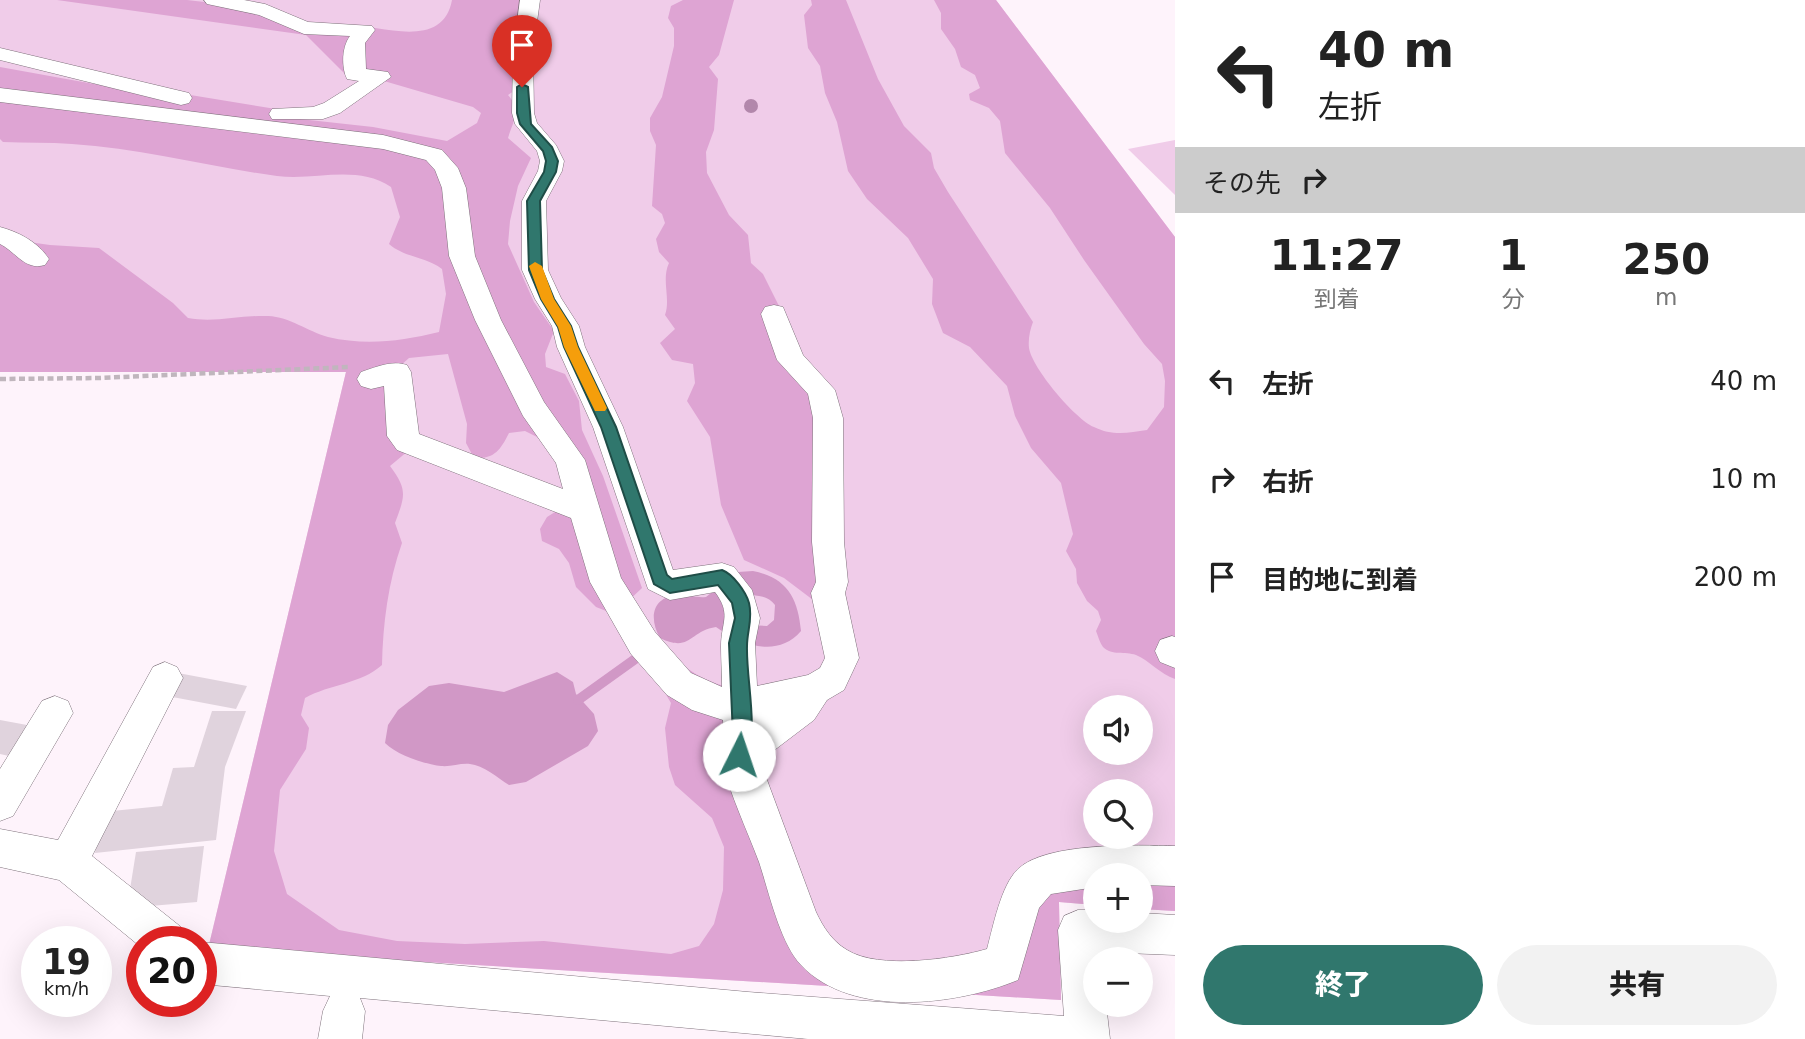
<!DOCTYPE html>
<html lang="ja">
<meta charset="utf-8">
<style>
:root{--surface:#fff;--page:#f2f2f2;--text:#222;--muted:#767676;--accent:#30776d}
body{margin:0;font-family:"DejaVu Sans","Noto Sans JP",sans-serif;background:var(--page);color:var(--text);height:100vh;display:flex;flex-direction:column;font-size:26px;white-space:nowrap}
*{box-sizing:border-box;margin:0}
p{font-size:23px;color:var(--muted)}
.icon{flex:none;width:38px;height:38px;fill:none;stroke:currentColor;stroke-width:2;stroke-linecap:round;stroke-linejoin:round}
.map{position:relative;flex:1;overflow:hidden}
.drawer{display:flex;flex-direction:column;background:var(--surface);width:630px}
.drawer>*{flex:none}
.banner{background:#fff;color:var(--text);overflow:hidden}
.tools{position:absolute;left:1083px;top:695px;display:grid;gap:14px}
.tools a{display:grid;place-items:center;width:70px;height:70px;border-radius:50%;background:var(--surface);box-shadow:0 7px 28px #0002;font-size:35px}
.speed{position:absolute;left:21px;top:926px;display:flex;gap:14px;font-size:35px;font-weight:700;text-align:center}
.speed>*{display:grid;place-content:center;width:91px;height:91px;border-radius:50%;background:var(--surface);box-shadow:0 7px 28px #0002;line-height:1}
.speed small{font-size:18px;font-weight:400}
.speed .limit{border:10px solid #d22;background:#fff;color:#111}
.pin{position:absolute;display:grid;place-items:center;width:60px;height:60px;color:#fff;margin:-72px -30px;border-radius:50% 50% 50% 0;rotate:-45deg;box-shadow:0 0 7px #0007}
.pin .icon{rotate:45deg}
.me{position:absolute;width:77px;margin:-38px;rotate:4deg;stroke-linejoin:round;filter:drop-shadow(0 0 5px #0008)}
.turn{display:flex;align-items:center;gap:24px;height:147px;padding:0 28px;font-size:32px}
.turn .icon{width:91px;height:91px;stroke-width:2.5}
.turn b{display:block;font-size:49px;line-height:60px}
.then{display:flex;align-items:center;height:66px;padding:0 28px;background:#0003;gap:14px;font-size:26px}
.eta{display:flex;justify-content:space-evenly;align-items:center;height:119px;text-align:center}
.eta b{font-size:42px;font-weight:800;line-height:49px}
.cta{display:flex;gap:14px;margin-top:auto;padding:14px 28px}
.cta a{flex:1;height:80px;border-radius:42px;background:var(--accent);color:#fff;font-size:28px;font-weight:800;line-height:80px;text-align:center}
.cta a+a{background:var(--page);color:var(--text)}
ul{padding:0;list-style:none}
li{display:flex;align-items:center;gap:21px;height:98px;padding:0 28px}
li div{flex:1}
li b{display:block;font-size:26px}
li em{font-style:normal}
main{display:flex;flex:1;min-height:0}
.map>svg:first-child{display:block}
</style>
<main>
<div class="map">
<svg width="1175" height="1039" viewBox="0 0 1175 1039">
<rect width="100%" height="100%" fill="#fef3fb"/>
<g fill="#f0cce9" fill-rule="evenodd">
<path d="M0,0H996L1175,237V911L1141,909V875H1096L1095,905L1059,902L1061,1000L208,949L346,372H0ZM1096,707H1141V752H1096ZM1096,791H1141V836H1096Z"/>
<polygon points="1175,140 1175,195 1128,149"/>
</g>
<g fill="#dea4d3" fill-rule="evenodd">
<path d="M57,0H187C228,6 273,0 300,32C316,28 332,25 348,25C380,25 443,51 452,0H522L512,50L531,57L535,72L530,80L508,95C522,111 513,121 508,138L531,158L518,186L510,221L508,244L534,302L554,331L545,354L546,367L565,374L579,401L582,430L603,476L642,588L625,604C660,647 694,690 755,690C773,690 804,677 823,671L831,655L821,606L784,578L744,560L721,505L710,437L687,401L695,383L693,364L672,360L660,343L675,329L665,315C671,298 661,280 669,263L659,252L656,239L665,223L662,214L652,206L656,145L650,131V118L662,97L674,46V28L668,18L671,6L683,0H734L719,55L709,67L718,79L714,130L706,152L707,173L729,215L748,235L751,263L763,274L780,308L795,360L824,390L830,404L840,579L834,599L849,658L837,684L817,695L805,712L750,758L805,912L824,944L852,962L880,970L978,966L998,947L1016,880L1031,867L1094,859L1175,860V911L1141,909V875H1096L1095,905L1059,902L1061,1000L208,949L346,372H0V238L50,245L99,248L173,303L188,318C215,323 240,315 268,316C290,317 307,331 328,337C366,346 402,341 439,332L446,294L442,269C425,256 405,258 389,244L400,217L391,187C356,164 316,181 277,176C209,167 141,148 72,144C49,142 26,143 3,142L0,139V67L94,84L172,92L276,109L291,118L373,127L447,141L477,123L481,113L473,107L384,81L354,78L345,74L306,35ZM448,354L467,424L466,443L474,458C494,459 500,451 509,433L525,431L543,440L567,464L576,499L547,517L540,529L542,541L559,549L569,563L576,587L596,607L619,616L671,703L665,728L669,767L675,785L712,818L724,847L723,890L714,924L699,946L671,954L544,941L465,944L397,941L339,930L287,894L274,851L280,790L306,749L309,728L301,715L305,698C330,684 361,684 382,665C383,623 388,583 402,543L395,523C405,496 408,490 390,466L408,451L400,366L409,358Z"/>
<path d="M811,0H846L878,79L904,126L931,153L934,168L948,192L1033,322C1030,330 1028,339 1029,348C1032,368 1075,419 1094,427C1112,436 1128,433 1147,430L1164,407L1165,381L1162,364L1144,344L1084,260L1050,208L1005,153L1000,121L989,108L970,100L969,94L980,88L975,75L961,67L955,49L941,29V13L934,0H996L1175,237V679C1160,674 1150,661 1136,655C1125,651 1112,656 1103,647C1100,643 1098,636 1096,631L1101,620L1098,611L1087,601L1077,583L1076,569L1066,551L1073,534L1061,483L1031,448L1015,416L1007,386L970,347L943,333L932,304L933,279L908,238L867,199L848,171L837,122L825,93L820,66L808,48L804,15L812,5Z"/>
</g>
<g fill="#d198c6" fill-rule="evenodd">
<path d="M753,571C788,578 798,599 801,631C778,658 742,646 716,627C689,631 691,653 660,638C648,617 653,596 679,595C688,595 697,598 706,597L738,572ZM743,595C755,595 768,595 775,605L774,620L767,626L749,625Z"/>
<path d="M557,672L573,682L576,694L594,714L598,731L588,746L526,782L509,785C498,778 483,765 470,764C460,763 451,767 441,766C424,764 397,755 385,743L388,725L398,710L429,686L449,683L504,692Z"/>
</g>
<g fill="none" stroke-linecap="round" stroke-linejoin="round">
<polyline stroke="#d198c6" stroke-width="10" points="578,700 645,652"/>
</g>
<g fill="#e0d3dd">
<polygon points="178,673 247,686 236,709 167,696"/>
<polygon points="212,711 246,711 225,767 216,840 95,853 102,812 162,806 173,768 194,767"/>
<polygon points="0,720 27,725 9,756 0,754"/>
<polygon points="204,846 197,902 127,908 136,852"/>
</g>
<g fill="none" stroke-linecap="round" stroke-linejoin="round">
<defs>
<g id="minor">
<path d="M204,0H244L265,4L308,22L372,26L375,30L365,43L366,69L388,72L391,77L340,113L323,119H272L269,114L272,109L313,107L324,103L359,81L347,79C341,67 342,46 350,36L304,34L259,15L207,4Z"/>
<path d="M520,0H540L533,51L534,113L537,123L556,145L564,161L562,171L546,201L548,270L561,298L579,326L585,347L623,427L673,570L722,563L734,567L752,590L760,618L755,643L757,686L808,675L820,668L825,658L811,593L816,582L812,542L813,418L808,394L777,360L761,314L765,307L774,305L783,307L803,355L835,390L843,418L844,542L848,582L845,593L859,658L844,690L827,700L814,720L760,761L816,912C823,927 832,941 847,950C879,970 952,959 987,949C993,927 1001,885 1018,869C1046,842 1138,845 1175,846V886L1141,885V875H1096V887L1051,894L1039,908L1018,980C957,1005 852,1019 801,965C780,943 769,892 759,862C747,830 728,790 721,757C719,746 724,732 723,720L692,710L667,695L631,654L590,582L571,518L397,450L387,436L384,386L371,389L361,386L357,379L361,372C376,367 392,360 407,365L411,372L419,434L563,489L556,463L523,416L475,320L449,256L442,188L435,170L426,160L383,149L0,102V88L383,135L442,150L458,168L466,188L475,256L501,320L544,402L585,460L621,578L655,632L691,673L722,687C722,674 721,660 721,647C721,621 732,615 715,592L670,600L648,589L593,427L557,347L552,326L535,299L522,270V201L538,171L540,161L537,151L515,124L512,113L513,51Z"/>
<polygon points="0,48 189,93 192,98 189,103 181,105 0,60"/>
<path d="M0,227C19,232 38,242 49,259L45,265C25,271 16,252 0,244Z"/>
<polygon points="1172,636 1175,637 1175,668 1160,662 1155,651 1160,640"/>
<polygon points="165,662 177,667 183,678 92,856 181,927 186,942 142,942 142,948 59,880 0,867 0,829 58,840 153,667"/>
<polygon points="55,696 68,701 73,713 13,816 0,821 0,769 42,701"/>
<polygon points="1078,910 1096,910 1096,920 1141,920 1141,913 1175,915 1175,955 1101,952 1101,959 1096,959 1096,1004 1106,1004 1110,1039 808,1039 360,998 365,1011 362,1039 318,1039 323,1011 330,996 201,984 201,942 748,992 1064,1016 1058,930 1064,916"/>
</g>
</defs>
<use href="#minor" stroke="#7e727b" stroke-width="1"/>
<polyline stroke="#c0b6bd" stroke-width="4.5" stroke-dasharray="6 3.5" stroke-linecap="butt" points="0,379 99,378 349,367"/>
<use href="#minor" fill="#fff" fill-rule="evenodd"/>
</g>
<circle fill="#b287ab" cx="751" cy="106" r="7"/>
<path fill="#30776d" stroke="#1f4d47" stroke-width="2" d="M522,84L528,87L531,124L552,147L558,161L556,172L540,201L542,270L554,299L571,326L578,347L616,427L667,575L672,579L722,570C733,574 746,592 749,603C753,619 747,631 747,646C746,680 759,730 746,761L739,764L732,761L730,755L733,736L729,643L735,618L732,603L718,585L670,593L654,584L601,427L564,347L558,327L541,299L529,270L527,201L544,172L546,161L543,151L520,124L517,113V87Z"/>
<polygon fill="#f59e0b" points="535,262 542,266 554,299 571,326 578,347 607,408 605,411 595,411 564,347 558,327 541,299 529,266"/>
</svg>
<div class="tools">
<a><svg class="icon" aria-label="sound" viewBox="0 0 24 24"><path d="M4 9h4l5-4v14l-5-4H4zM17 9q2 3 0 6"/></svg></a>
<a><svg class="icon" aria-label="search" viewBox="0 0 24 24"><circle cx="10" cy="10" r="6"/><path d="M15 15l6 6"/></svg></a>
<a>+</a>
<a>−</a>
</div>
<div class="speed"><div>19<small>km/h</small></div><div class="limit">20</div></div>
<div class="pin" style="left:522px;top:87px;background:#d93025"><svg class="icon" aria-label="arrive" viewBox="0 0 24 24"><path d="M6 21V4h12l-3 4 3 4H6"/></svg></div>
<svg class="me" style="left:739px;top:755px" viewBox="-20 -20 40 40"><circle r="19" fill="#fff"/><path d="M0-13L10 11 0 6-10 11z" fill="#30776d"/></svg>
</div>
<section class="drawer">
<div class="banner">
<div class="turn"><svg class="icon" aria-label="left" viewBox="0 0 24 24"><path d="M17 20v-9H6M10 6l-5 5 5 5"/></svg><div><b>40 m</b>左折</div></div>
<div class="then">その先<svg class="icon" aria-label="right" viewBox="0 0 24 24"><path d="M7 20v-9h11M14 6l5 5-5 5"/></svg></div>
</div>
<div class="eta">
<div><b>11:27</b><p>到着</p></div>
<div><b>1</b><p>分</p></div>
<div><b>250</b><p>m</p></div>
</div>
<ul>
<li><svg class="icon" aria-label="left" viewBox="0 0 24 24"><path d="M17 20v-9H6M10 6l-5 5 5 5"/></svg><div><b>左折</b></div><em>40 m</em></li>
<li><svg class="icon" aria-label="right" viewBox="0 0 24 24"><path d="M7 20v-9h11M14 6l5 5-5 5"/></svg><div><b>右折</b></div><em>10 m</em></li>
<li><svg class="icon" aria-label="arrive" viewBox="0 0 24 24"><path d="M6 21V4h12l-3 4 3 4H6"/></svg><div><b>目的地に到着</b></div><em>200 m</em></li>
</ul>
<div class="cta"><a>終了</a><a>共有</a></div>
</section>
</main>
